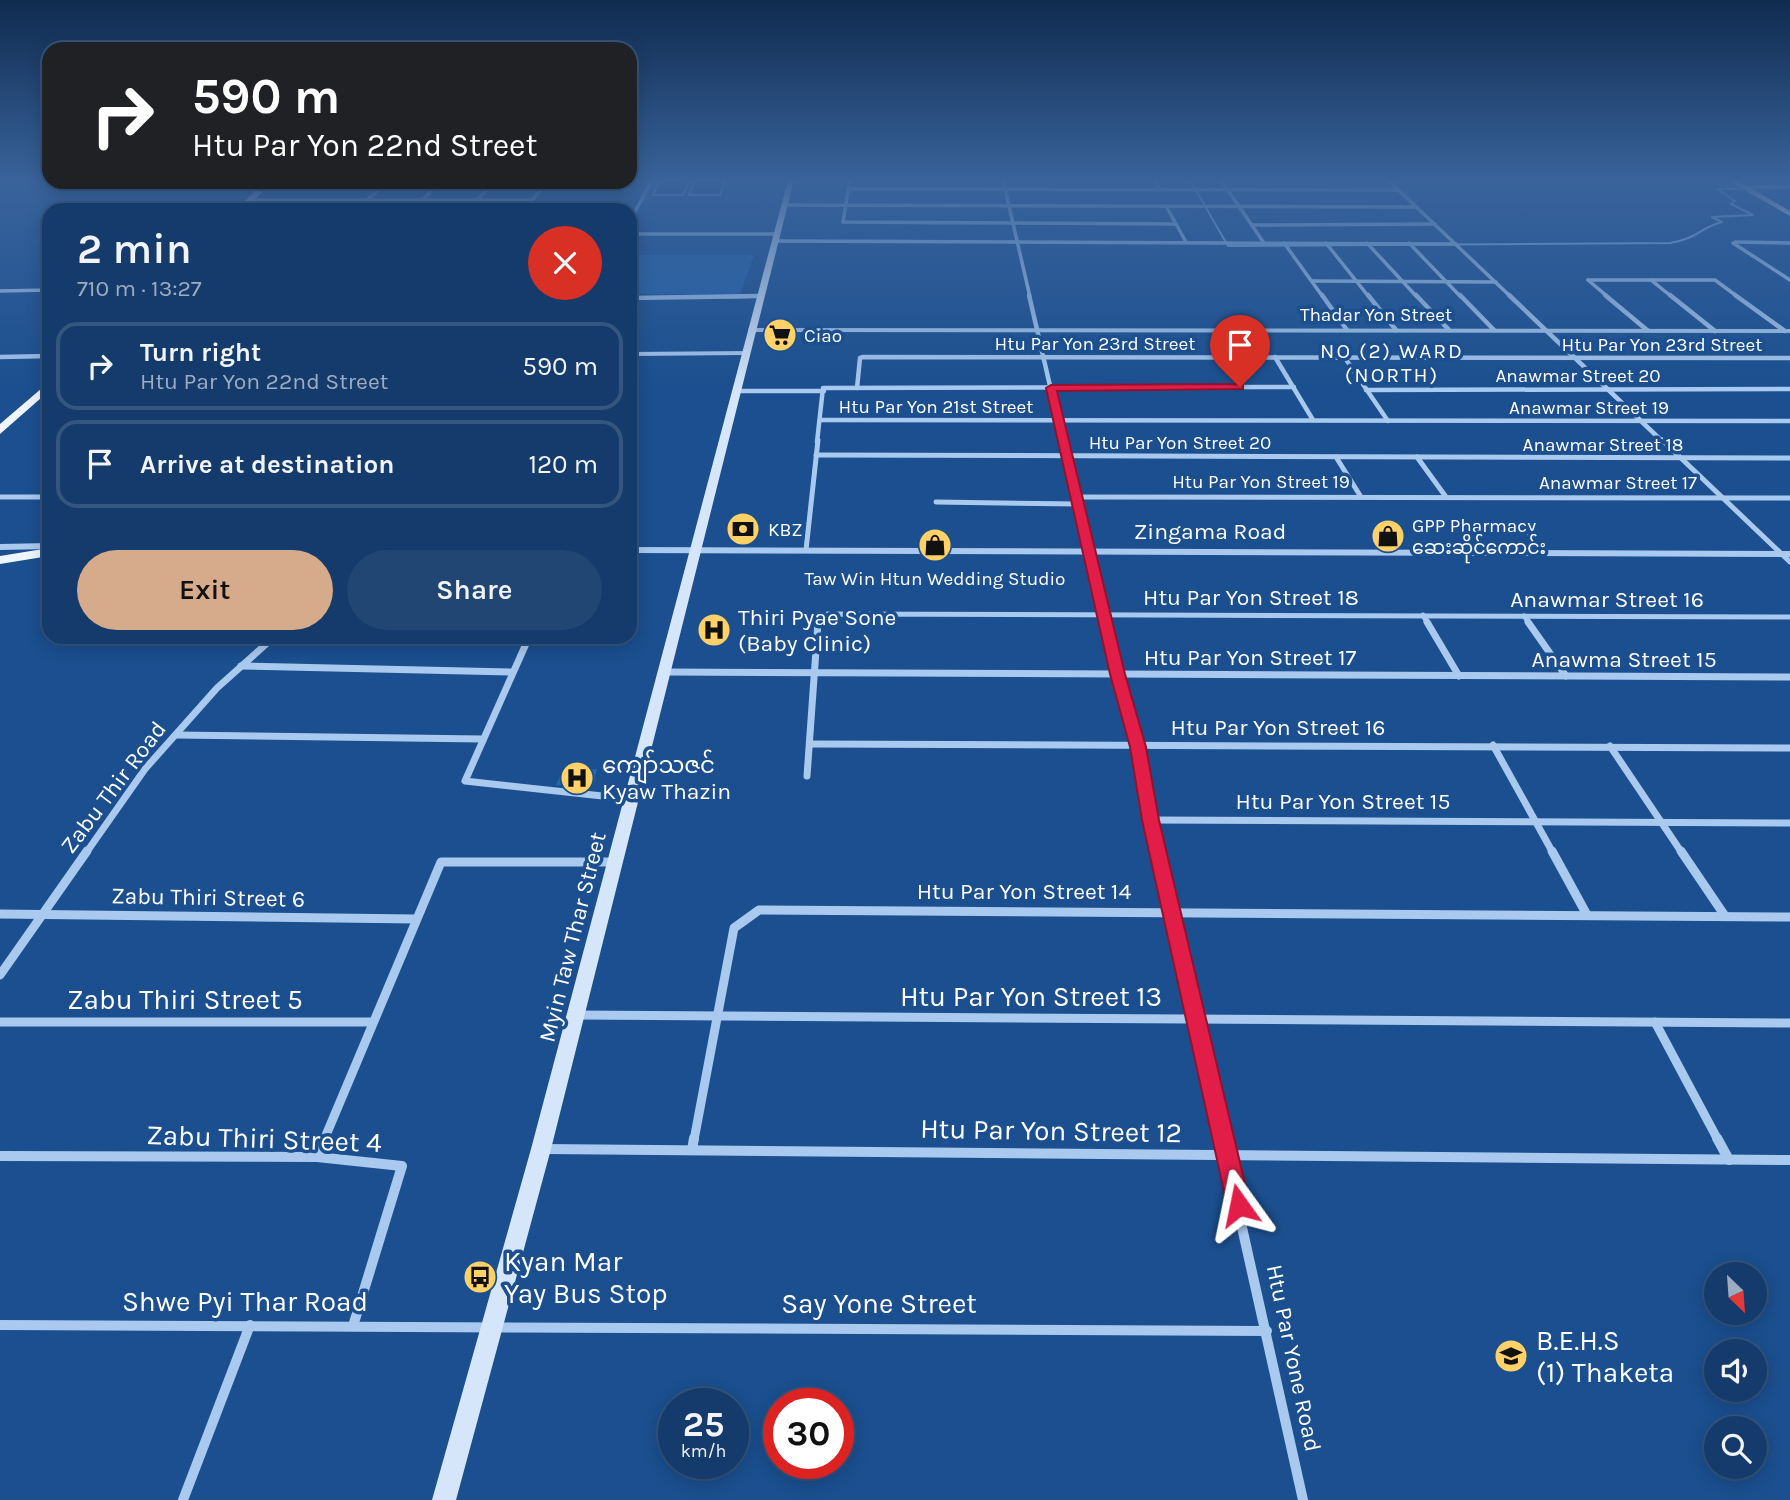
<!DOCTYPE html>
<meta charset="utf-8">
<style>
:root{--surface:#143b6b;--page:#214673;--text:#f1f3f6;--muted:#9dadc1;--line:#33557e;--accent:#d6ab8b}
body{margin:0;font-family:Karla,"Noto Sans Myanmar",sans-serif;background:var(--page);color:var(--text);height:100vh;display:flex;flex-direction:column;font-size:26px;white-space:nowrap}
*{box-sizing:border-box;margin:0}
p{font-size:23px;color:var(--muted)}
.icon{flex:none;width:38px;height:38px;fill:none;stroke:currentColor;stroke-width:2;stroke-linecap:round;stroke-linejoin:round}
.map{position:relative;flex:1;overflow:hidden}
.drawer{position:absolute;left:42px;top:203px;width:595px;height:441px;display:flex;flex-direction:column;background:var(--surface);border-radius:21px;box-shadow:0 4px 18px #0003,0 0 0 2px var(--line)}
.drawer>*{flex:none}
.banner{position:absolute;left:42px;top:42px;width:595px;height:147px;border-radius:21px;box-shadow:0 4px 18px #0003,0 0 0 2px var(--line);background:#202124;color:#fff;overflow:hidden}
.needle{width:46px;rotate:155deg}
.controls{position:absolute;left:1704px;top:1262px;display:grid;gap:14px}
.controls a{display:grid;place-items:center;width:63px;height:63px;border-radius:50%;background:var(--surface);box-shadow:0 4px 18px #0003,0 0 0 2px var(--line);font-size:35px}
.speed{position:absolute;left:658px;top:1388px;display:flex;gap:14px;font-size:35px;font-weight:700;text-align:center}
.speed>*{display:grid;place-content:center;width:91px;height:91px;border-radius:50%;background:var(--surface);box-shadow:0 4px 18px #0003,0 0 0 2px var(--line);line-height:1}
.speed small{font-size:18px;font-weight:400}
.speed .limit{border:10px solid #d22;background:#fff;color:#111}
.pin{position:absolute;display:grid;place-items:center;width:60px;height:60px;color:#fff;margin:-72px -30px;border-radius:50% 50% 50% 0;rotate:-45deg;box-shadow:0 0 7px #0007}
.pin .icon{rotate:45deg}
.me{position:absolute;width:77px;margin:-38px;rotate:348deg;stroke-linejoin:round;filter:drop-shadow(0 0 5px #0008)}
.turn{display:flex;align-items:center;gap:24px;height:147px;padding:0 35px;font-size:32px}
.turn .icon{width:91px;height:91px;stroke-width:2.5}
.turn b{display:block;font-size:49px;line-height:60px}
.round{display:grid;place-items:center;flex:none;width:74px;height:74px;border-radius:37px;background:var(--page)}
.summary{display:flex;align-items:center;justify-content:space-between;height:119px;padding:0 35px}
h1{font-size:42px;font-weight:600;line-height:52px}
.action{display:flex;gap:14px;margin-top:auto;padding:14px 35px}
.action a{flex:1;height:80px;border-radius:42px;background:var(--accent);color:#111;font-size:28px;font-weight:600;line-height:80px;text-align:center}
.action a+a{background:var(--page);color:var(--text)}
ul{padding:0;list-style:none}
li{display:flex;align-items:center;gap:21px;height:88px;margin:0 14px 10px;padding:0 21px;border:4px solid var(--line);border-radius:21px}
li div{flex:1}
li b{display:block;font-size:26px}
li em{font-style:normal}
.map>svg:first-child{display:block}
</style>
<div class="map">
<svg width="1790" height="1500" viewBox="0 0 1790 1500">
<rect width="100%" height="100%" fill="#1b4f8f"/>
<polygon fill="#2461a8" points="635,255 754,255 740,294 630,294 630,266"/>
<g fill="#123a6d" stroke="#9cc4f0" stroke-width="2">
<polygon points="660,180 690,180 683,195 653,195"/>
<polygon points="695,180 725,180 720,195 689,195"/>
</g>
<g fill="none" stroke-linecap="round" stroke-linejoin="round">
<path stroke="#9cc4f0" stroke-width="2" d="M1190,180L1228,246L1670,243C1696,239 1700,228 1722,222L1712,217L1753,215L1731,204L1735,201L1717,189L1775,188"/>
</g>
<polygon fill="#2a66ad" points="597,769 593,786 556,785 563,770"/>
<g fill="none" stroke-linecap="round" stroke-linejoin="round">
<g stroke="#a9c9ee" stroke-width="3.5">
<polyline points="850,180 843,222 1176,224"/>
<polyline points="1003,180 1030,297"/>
<polyline points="1155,180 1160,190"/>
<polyline points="1221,180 1264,243"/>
<polyline points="1388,180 1511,297"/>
<polyline points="1743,187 1790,187"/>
<polyline points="849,189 1399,190"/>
<polyline points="368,199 389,182"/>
<polyline points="251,200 532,200 548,182"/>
<polyline points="422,200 441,182"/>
<polyline points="477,200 494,182"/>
<polyline points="785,205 1417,207"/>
<polyline points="1166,206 1186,242"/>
<polyline points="427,210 437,200"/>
<polyline points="630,221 652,180"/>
<polyline points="1252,225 1435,224"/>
<polyline points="630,234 777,234"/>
<polyline points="775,241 1456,244"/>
<polyline points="1735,242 1790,243"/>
<polyline points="1284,243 1323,297"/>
<polyline points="1326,243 1369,297"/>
<polyline points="1367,243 1417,297"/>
<polyline points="1409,243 1461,297"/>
<polyline points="1733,243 1790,280"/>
<polyline points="1588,280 1715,280 1738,297"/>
<polyline points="1588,280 1608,297"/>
<polyline points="1651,280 1672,297"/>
<polyline points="1312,281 1496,282"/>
<polyline points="0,291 49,290"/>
<polyline points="723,297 759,296"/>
</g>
<g stroke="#a9c9ee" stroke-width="4.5">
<polyline points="1029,295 1063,442"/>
<polyline points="1322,295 1347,330"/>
<polyline points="1368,295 1396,330"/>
<polyline points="1416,295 1449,330"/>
<polyline points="1460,295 1494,330"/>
<polyline points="1509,295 1663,442"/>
<polyline points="1605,295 1647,330"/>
<polyline points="1670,295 1715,331"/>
<polyline points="1735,295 1785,331"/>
<polyline points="630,298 759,296"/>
<polyline points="0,357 49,356"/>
<polyline points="1275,357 1313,420"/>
<polyline points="1345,358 1388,421"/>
<polyline points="857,388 860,358 863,357 1790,358"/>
<polyline points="1366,390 1790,389"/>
<polyline points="735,391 824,391"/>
<polyline points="820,420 1790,421"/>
<polyline points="817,442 823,388 1294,387"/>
</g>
<g stroke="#a9c9ee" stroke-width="5">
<polyline points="1063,440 1105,624"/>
<polyline points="1662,440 1790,562"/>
<polyline points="816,455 1790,458"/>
<polyline points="1336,457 1361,497"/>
<polyline points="1417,457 1446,497"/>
<polyline points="0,497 49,497"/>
<polyline points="1076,497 1790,498"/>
<polyline points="936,502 1078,504"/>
<polyline points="806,550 818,440"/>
<polyline points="1423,615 1428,624"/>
<polyline points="1524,616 1530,624"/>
<polyline points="818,624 818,619 827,614 1790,617"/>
</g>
<g stroke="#a9c9ee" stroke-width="7">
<polyline points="1105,622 1138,747 1158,853"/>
<polyline points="1427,622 1459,676"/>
<polyline points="1528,622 1566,676"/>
<polyline points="529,637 465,781 630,799"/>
<polyline points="241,666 512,672"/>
<polyline points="664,672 1790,677"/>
<polyline points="176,735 482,739"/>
<polyline points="811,744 1790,748"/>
<polyline points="1493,745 1553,853"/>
<polyline points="1610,746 1682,853"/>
<polyline points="807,776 818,622"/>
<polyline points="1151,820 1790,823"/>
<polyline points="86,853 145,769 217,688 274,637"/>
</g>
<g stroke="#a9c9ee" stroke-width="9">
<polyline points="1158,851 1223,1140"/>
<polyline points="1552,851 1587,915"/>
<polyline points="1681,851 1725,916"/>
<polyline points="0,914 416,919"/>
<polyline points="0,975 87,851"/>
<polyline points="576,1015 1790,1023"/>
<polyline points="0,1022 371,1022"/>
<polyline points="1655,1022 1718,1140"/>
<polyline points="324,1140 441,862 614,862"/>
<polyline points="694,1140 734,928 759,910 1790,917"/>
</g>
<g stroke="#a9c9ee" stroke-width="10">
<polyline points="1222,1138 1303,1500"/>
<polyline points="1717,1138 1729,1160"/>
<polyline points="545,1149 1790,1160"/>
<polyline points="692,1150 694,1138"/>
<polyline points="0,1156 317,1157 402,1166 353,1326"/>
<polyline points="317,1157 325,1138"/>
<polyline points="0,1325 1267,1331"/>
<polyline points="183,1500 250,1325"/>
</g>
<g fill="#a9c9ee" fill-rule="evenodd">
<polygon points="749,328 1790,329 1790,333 752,332 748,330"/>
<polygon points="748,351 748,355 745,355 630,356 630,352"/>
<polygon points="49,543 49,549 0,550 0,544"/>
<polygon points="630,547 1790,551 1790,557 630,553"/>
</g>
<polygon fill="#d6e6fa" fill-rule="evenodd" points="788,180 794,180 551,1149 456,1500 432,1500 531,1149"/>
<g fill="#f0f6ff" fill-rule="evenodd">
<polygon points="1727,180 1737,180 1790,211 1790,216"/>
<polygon points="264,182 272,182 245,210 236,210"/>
<polygon points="49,382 49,391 0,434 0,424"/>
<polygon points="49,548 49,556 0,564 0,556"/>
</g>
</g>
<linearGradient id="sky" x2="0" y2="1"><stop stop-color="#0f2b4f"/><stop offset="0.46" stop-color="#39639b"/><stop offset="1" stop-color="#39639b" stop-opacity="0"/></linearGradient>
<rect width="1790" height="390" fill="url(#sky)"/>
<polygon fill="#e11d48" stroke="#92132f" stroke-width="2" points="1240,384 1243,385 1243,389 1057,391 1125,674 1146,747 1159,820 1250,1205 1247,1212 1239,1216 1231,1212 1227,1205 1142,820 1130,747 1110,674 1046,388 1051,385"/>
<defs>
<symbol id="supermarket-disc" viewBox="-11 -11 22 22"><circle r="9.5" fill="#ffd166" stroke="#1b4f8f"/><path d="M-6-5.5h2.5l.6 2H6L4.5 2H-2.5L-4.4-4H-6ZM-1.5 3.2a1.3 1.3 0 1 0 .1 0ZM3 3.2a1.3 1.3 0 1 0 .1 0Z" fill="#111"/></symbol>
<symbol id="bank-disc" viewBox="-11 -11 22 22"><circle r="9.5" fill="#ffd166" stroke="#1b4f8f"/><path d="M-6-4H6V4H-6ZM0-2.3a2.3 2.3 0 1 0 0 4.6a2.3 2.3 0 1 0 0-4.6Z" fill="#111"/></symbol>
<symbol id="shop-disc" viewBox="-11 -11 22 22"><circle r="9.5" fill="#ffd166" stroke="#1b4f8f"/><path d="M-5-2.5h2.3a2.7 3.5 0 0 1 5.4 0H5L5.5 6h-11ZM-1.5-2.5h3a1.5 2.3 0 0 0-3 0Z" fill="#111"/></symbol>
<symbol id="hospital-disc" viewBox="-11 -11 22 22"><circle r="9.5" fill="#ffd166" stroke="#1b4f8f"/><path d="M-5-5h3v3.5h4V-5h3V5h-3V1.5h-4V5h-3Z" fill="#111"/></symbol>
<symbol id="bus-disc" viewBox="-11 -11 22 22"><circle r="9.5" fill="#ffd166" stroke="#1b4f8f"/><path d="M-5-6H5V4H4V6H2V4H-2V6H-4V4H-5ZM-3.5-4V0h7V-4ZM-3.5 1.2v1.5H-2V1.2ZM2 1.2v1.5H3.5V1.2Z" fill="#111"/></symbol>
<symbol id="school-disc" viewBox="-11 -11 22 22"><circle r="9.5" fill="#ffd166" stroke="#1b4f8f"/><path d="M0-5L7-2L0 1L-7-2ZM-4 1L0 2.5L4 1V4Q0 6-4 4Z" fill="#111"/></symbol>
</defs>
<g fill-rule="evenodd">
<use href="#supermarket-disc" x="761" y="316" width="38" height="38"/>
<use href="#bank-disc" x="724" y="510" width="38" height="38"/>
<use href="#shop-disc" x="1369" y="517" width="38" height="38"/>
<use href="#shop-disc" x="916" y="526" width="38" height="38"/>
<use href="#hospital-disc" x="695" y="611" width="38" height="38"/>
<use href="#hospital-disc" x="558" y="759" width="38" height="38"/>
<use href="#bus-disc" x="461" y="1258" width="38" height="38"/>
<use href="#school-disc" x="1492" y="1337" width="38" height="38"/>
</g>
<g text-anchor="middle" stroke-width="7" stroke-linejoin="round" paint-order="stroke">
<g font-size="19" fill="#fff" stroke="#1b4f8f">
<text x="1376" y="321">Thadar Yon Street</text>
<text x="1095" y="350">Htu Par Yon 23rd Street</text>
<text x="1662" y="351">Htu Par Yon 23rd Street</text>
<text x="1578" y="382">Anawmar Street 20</text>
<text x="936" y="413">Htu Par Yon 21st Street</text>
<text x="1589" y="414">Anawmar Street 19</text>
<text x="1180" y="449">Htu Par Yon Street 20</text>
<text x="1603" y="451">Anawmar Street 18</text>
<text x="1261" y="488">Htu Par Yon Street 19</text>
<text x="1618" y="489">Anawmar Street 17</text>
</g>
<g font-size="19" fill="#fff" stroke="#1b4f8f" text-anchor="start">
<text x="804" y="342">Ciao</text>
<text x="1412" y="532">GPP Pharmacy<tspan x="1412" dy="22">ဆေးဆိုင်ကောင်း</tspan></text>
<text x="768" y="536">KBZ</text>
<text x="935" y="585" text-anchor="middle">Taw Win Htun Wedding Studio</text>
</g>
<g font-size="21" letter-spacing="2" fill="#fff" stroke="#1b4f8f">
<text x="1392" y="358">NO (2) WARD<tspan x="1392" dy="24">(NORTH)</tspan></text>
</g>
<g font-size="23" fill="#fff" stroke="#1b4f8f">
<text x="1210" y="539">Zingama Road</text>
<text x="1251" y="605">Htu Par Yon Street 18</text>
<text x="1607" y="607">Anawmar Street 16</text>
<text x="1250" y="665">Htu Par Yon Street 17</text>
<text x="1624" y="667">Anawma Street 15</text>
<text x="1278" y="735">Htu Par Yon Street 16</text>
<text transform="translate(113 787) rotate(-53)" y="8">Zabu Thir Road</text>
<text x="1343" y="809">Htu Par Yon Street 15</text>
<text x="1024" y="899">Htu Par Yon Street 14</text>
<text transform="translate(208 897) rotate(1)" y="8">Zabu Thiri Street 6</text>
<text transform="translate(572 937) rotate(-76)" y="8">Myin Taw Thar Street</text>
<text transform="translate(1294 1358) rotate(78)" y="8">Htu Par Yone Road</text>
</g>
<g font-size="23" fill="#fff" stroke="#1b4f8f" text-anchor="start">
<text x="738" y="625">Thiri Pyae Sone<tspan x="738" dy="26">(Baby Clinic)</tspan></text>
<text x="602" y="773">ကျော်သဇင်<tspan x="602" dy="26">Kyaw Thazin</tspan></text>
</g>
<g font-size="28" fill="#fff" stroke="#1b4f8f">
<text x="1031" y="1006">Htu Par Yon Street 13</text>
<text x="185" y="1009">Zabu Thiri Street 5</text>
<text transform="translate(1051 1130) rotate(1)" y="10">Htu Par Yon Street 12</text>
<text transform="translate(264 1138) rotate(2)" y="10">Zabu Thiri Street 4</text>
<text x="245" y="1311">Shwe Pyi Thar Road</text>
<text x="879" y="1313">Say Yone Street</text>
</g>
<g font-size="28" fill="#fff" stroke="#1b4f8f" text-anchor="start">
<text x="504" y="1271">Kyan Mar<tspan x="504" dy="32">Yay Bus Stop</tspan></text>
<text x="1536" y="1350">B.E.H.S<tspan x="1536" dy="32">(1) Thaketa</tspan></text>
</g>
</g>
</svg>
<div class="controls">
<a><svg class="needle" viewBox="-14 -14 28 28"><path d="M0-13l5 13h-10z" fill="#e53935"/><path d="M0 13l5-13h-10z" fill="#9dadc1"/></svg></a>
<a><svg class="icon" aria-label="sound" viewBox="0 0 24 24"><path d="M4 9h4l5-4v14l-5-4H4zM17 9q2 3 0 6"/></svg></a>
<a><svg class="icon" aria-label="search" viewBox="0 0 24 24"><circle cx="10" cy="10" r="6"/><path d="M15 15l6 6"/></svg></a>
</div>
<div class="speed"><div>25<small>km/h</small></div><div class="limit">30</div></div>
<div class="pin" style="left:1240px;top:387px;background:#d93025"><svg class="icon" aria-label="arrive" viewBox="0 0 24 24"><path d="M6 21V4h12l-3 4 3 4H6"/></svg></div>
<svg class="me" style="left:1239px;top:1205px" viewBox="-20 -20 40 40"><path d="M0-17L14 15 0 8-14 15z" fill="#e11d48" stroke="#fff" stroke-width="4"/></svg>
<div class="banner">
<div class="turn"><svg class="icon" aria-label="right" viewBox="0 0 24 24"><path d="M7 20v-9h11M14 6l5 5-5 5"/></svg><div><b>590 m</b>Htu Par Yon 22nd Street</div></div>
</div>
<section class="drawer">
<div class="summary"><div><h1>2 min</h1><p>710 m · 13:27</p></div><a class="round" style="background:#d93025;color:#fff"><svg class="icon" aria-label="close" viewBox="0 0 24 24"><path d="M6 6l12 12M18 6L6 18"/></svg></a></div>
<ul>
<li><svg class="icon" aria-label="right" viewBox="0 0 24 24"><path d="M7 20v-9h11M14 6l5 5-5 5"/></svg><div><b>Turn right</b><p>Htu Par Yon 22nd Street</p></div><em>590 m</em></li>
<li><svg class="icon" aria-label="arrive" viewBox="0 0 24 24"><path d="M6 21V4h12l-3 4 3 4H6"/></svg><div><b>Arrive at destination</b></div><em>120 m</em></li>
</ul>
<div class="action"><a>Exit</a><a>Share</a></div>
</section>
</div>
